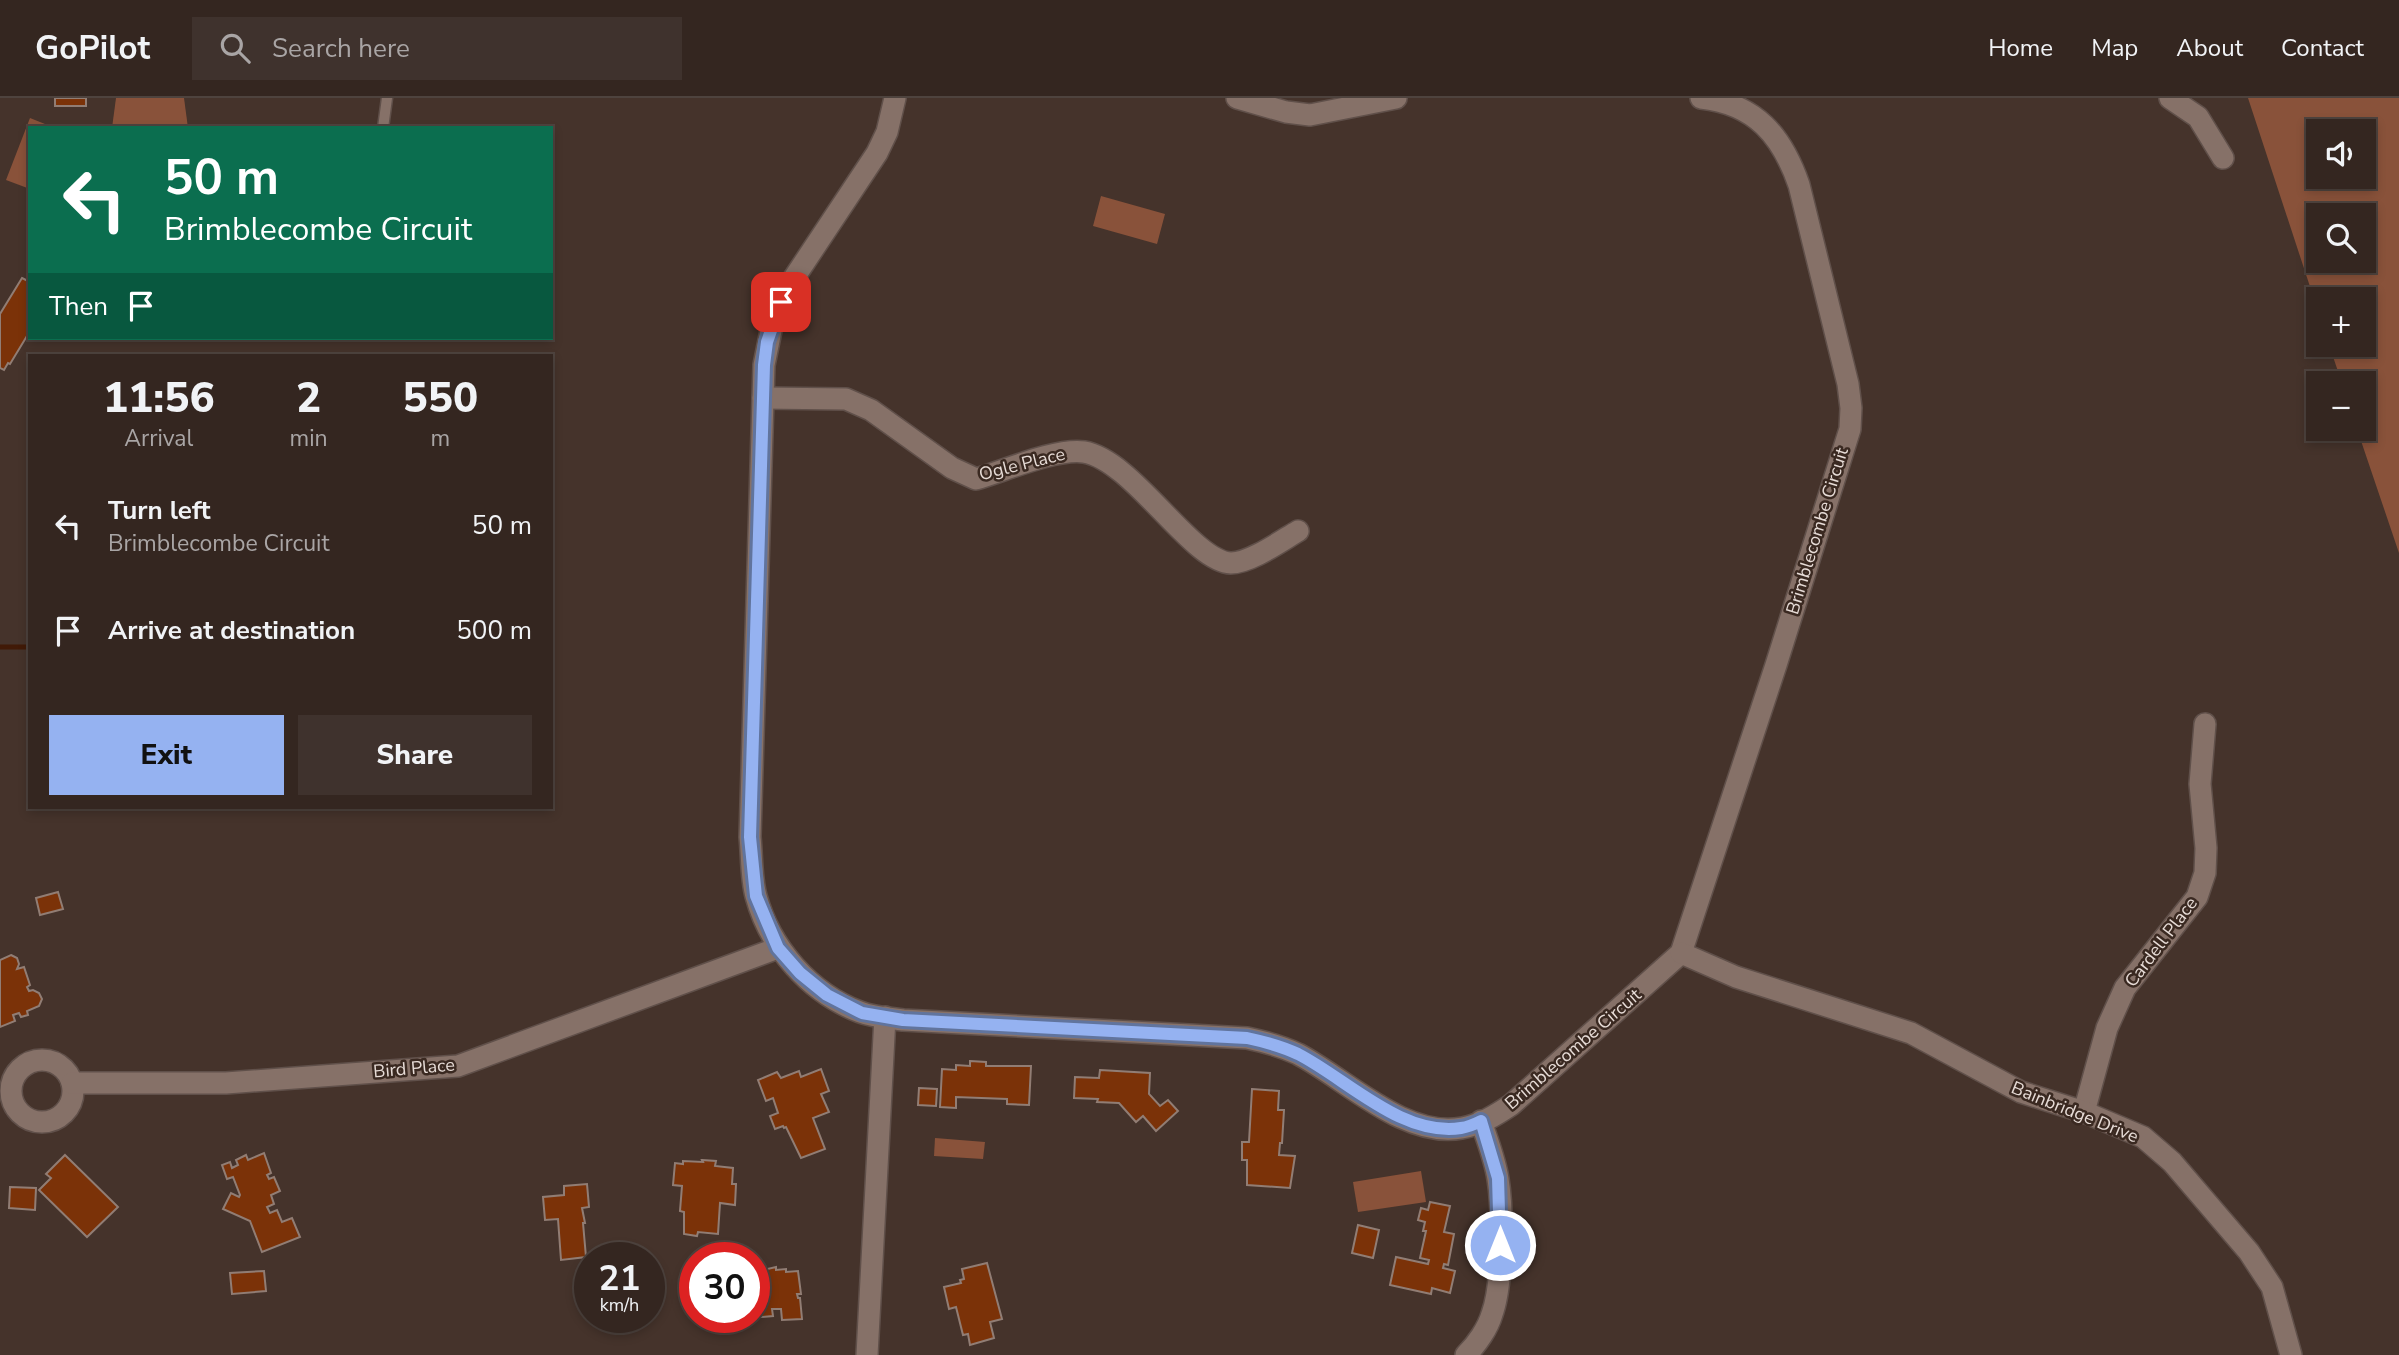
<!DOCTYPE html>
<meta charset="utf-8">
<style>
:root{--surface:#342620;--page:#3f322d;--text:#f1f3f6;--muted:#a9a5a5;--line:#4e433e;--accent:#95b2f1}
body{margin:0;font-family:"Nunito Sans",sans-serif;background:var(--page);color:var(--text);height:100vh;display:flex;flex-direction:column;font-size:26px;white-space:nowrap}
*{box-sizing:border-box;margin:0}
p{font-size:23px;color:var(--muted)}
.icon{flex:none;width:38px;height:38px;fill:none;stroke:currentColor;stroke-width:2;stroke-linecap:round;stroke-linejoin:round}
.map{position:relative;flex:1;overflow:hidden}
.drawer{position:absolute;left:28px;top:256px;width:525px;height:455px;display:flex;flex-direction:column;background:var(--surface);border-radius:0px;box-shadow:0 4px 10px #0003,0 0 0 2px var(--line)}
.drawer>*{flex:none}
.hud{position:absolute;left:28px;top:28px;width:525px;height:214px;border-radius:0px;box-shadow:0 4px 10px #0003,0 0 0 2px var(--line);background:#0b6e4f;color:#fff;overflow:hidden}
.fabs{position:absolute;left:2306px;top:21px;display:grid;gap:14px}
.fabs a{display:grid;place-items:center;width:70px;height:70px;border-radius:0px;background:var(--surface);box-shadow:0 4px 10px #0003,0 0 0 2px var(--line);font-size:35px}
.speed{position:absolute;left:574px;top:1144px;display:flex;gap:14px;font-size:35px;font-weight:700;text-align:center}
.speed>*{display:grid;place-content:center;width:91px;height:91px;border-radius:50%;background:var(--surface);box-shadow:0 4px 10px #0003,0 0 0 2px var(--line);line-height:1}
.speed small{font-size:18px;font-weight:400}
.speed .limit{border:10px solid #d22;background:#fff;color:#111}
.pin{position:absolute;display:grid;place-items:center;width:60px;height:60px;color:#fff;margin:-30px;border-radius:14px;box-shadow:0 4px 10px #0006}
.me{position:absolute;width:77px;margin:-38px;rotate:0deg;stroke-linejoin:round;filter:drop-shadow(0 0 5px #0008)}
.turn{display:flex;align-items:center;gap:24px;height:147px;padding:0 21px;font-size:32px}
.turn .icon{width:91px;height:91px;stroke-width:2.5}
.turn b{display:block;font-size:49px;line-height:60px}
.then{display:flex;align-items:center;height:66px;padding:0 21px;background:#0003;gap:14px;font-size:26px}
.eta{display:flex;justify-content:space-evenly;align-items:center;height:119px;text-align:center}
.eta b{font-size:42px;font-weight:800;line-height:49px}
.primary-button{display:flex;gap:14px;margin-top:auto;padding:14px 21px}
.primary-button a{flex:1;height:80px;border-radius:0px;background:var(--accent);color:#111;font-size:28px;font-weight:800;line-height:80px;text-align:center}
.primary-button a+a{background:var(--page);color:var(--text)}
ul{padding:0;list-style:none}
li{display:flex;align-items:center;gap:21px;height:105px;padding:0 21px}
li div{flex:1}
li b{display:block;font-size:26px}
li em{font-style:normal}
header{display:flex;align-items:center;gap:42px;box-sizing:border-box;height:98px;padding:0 35px;background:var(--surface);border-bottom:2px solid var(--line)}
header strong{font-size:33px}
nav{display:flex;gap:38px;margin-inline-start:auto;font-size:24px}
.search{width:490px;height:63px;background:var(--page);display:flex;align-items:center;gap:18px;box-sizing:border-box;padding:0 24px;border-radius:0px;color:var(--muted);font-size:26px}
.map>svg:first-child{display:block}
</style>
<header>
<strong>GoPilot</strong>
<div class="search"><svg class="icon" aria-label="search" viewBox="0 0 24 24"><circle cx="10" cy="10" r="6"/><path d="M15 15l6 6"/></svg>Search here</div>
<nav><a>Home</a><a>Map</a><a>About</a><a>Contact</a></nav>
</header>
<div class="map">
<svg width="2399" height="1257" viewBox="0 0 2399 1257">
<rect width="100%" height="100%" fill="#45332b"/>
<g fill="#89523a" fill-rule="evenodd">
<polygon points="116,0 184,0 188,30 112,30"/>
<path d="M2248,0H2399V455L2357,331H2364V285H2342L2329,247H2364V201H2319V216ZM2319,33H2364V79H2319ZM2319,117H2364V163H2319Z"/>
<polygon points="30,20 55,30 30,30 30,91 6,82"/>
<polygon points="1101,98 1165,116 1157,146 1093,128"/>
<polygon points="935,1040 985,1044 983,1061 934,1058"/>
<polygon points="1421,1073 1426,1104 1358,1114 1353,1084"/>
</g>
<g fill="none" stroke-linecap="round" stroke-linejoin="round">
<polyline stroke="#411a07" stroke-width="5" points="0,549 30,549"/>
</g>
<g fill="#7b3208" stroke="#917d74" stroke-width="2">
<rect x="55" y="0" width="31" height="8"/>
<polygon points="22,180 30,184 30,233 10,266 8,265 4,272 0,270 0,216"/>
<polygon points="58,794 63,811 40,817 36,800"/>
<polygon points="11,857 17,860 19,866 17,871 24,869 30,887 27,889 29,893 33,892 39,895 42,901 39,908 27,913 28,917 21,919 19,915 13,917 15,923 0,929 0,862"/>
<polygon points="970,963 986,964 986,968 1031,968 1029,1007 1007,1006 1007,1001 956,999 956,1010 940,1009 942,971 956,972 956,967 970,968"/>
<polygon points="821,971 829,993 821,996 829,1014 813,1020 825,1051 801,1060 786,1029 784,1030 783,1028 775,1031 770,1018 778,1015 773,1000 766,1003 758,982 777,974 781,980 799,973 801,979"/>
<polygon points="1100,972 1150,975 1149,996 1160,1008 1168,1002 1178,1013 1156,1033 1143,1018 1136,1024 1119,1005 1097,1004 1098,1001 1074,1000 1075,979 1099,980"/>
<polygon points="919,990 937,991 936,1008 918,1007"/>
<polygon points="1252,991 1279,993 1278,1012 1284,1012 1282,1045 1280,1045 1279,1057 1295,1058 1290,1090 1247,1087 1247,1062 1242,1062 1242,1044 1249,1044"/>
<polygon points="264,1055 271,1075 267,1077 269,1081 274,1079 280,1093 271,1097 274,1106 267,1109 270,1115 277,1112 282,1124 292,1120 300,1139 262,1154 250,1123 223,1111 231,1095 239,1099 240,1097 233,1079 227,1081 222,1067 230,1064 232,1070 238,1067 236,1062 246,1057 248,1062"/>
<polygon points="65,1057 118,1109 87,1139 39,1092 51,1080 46,1076"/>
<polygon points="702,1062 716,1063 715,1068 733,1070 732,1086 736,1086 735,1107 720,1105 718,1136 698,1134 697,1138 684,1136 684,1114 680,1113 682,1088 673,1087 675,1065 683,1066 683,1063 703,1064"/>
<polygon points="587,1086 589,1109 582,1110 585,1125 583,1125 586,1159 561,1162 558,1121 545,1122 543,1099 564,1097 564,1088"/>
<polygon points="10,1089 36,1090 35,1112 9,1110"/>
<polygon points="1430,1104 1450,1108 1444,1134 1454,1136 1448,1167 1444,1166 1443,1170 1455,1173 1450,1195 1432,1190 1431,1196 1390,1187 1396,1159 1428,1166 1429,1162 1420,1160 1426,1133 1423,1133 1425,1124 1418,1122 1421,1110 1428,1112"/>
<polygon points="1358,1127 1379,1132 1373,1160 1352,1155"/>
<polygon points="987,1165 1002,1221 990,1224 994,1240 970,1247 968,1236 963,1237 956,1209 949,1211 944,1189 961,1185 960,1182 964,1181 962,1171"/>
<polygon points="776,1169 776,1172 786,1171 786,1174 798,1173 801,1196 797,1196 798,1200 800,1200 802,1221 782,1222 781,1211 772,1211 773,1218 750,1220 754,1220 754,1174"/>
<polygon points="264,1173 266,1193 232,1196 230,1175"/>
</g>
<g fill="none" stroke-linecap="round" stroke-linejoin="round">
<defs>
<polyline id="service" points="383,30 387,0"/>
<g id="minor">
<path d="M895,0L887,34L877,55L788,189L774,218L764,267L750,739C752,758 751,780 756,798C770,850 810,895 860,914C873,919 889,920 903,922L1247,940C1266,944 1281,948 1298,956C1346,981 1405,1041 1462,1030C1480,1027 1496,1017 1511,1007L1681,855L1776,567L1850,331L1851,310L1848,286L1799,87C1782,38 1756,6 1701,0"/>
<polyline points="1237,0 1286,14 1310,17 1396,0"/>
<polyline points="2170,0 2198,19 2223,60"/>
<path d="M763,300L846,301L871,312L952,370L976,381C1004,373 1056,350 1084,354C1133,362 1192,464 1231,465C1250,465 1281,443 1298,433"/>
<circle cx="42" cy="993" r="31"/>
<polyline points="72,985 226,985 458,968 778,850"/>
<polyline points="2084,1014 2107,930 2125,890 2197,799 2205,775 2206,750 2200,686 2205,626"/>
<polyline points="867,1257 885,919"/>
<path d="M1466,1257C1477,1246 1488,1230 1492,1216C1503,1186 1503,1112 1498,1081C1495,1061 1487,1042 1481,1023"/>
</g>
<polyline id="tertiary" points="1681,855 1736,879 1911,935 2021,994 2084,1014 2143,1039 2172,1064 2249,1154 2272,1189 2291,1257"/>
</defs>
<use href="#service" stroke="#60504a" stroke-width="13"/>
<use href="#minor" stroke="#60504a" stroke-width="24"/>
<use href="#tertiary" stroke="#60504a" stroke-width="24"/>
<use href="#service" stroke="#867168" stroke-width="10"/>
<use href="#minor" stroke="#867168" stroke-width="21"/>
<use href="#tertiary" stroke="#867168" stroke-width="21"/>
</g>
<g fill="none" stroke-linecap="round" stroke-linejoin="round">
<defs>
<path id="route" d="M781,204L767,244L764,267L750,739L756,798L778,850L800,875L827,897L862,915L903,922L1247,940C1266,944 1281,948 1298,956C1347,981 1402,1039 1461,1030C1468,1029 1475,1026 1481,1023L1498,1080L1500,1147"/>
</defs>
<use href="#route" stroke="#61749d" stroke-width="18"/>
<use href="#route" stroke="#95b2f1" stroke-width="12"/>
</g>
<g text-anchor="middle" stroke-width="5" stroke-linejoin="round" paint-order="stroke">
<g font-size="18" fill="#e7dcd7" stroke="#3a2921">
<text transform="translate(1022 366) rotate(-14)" y="6">Ogle Place</text>
<text transform="translate(1817 433) rotate(-73)" y="6">Brimblecombe Circuit</text>
<text transform="translate(2161 844) rotate(-53)" y="6">Cardell Place</text>
<text transform="translate(1573 951) rotate(-41)" y="6">Brimblecombe Circuit</text>
<text transform="translate(414 970) rotate(-5)" y="6">Bird Place</text>
<text transform="translate(2075 1014) rotate(22)" y="6">Bainbridge Drive</text>
</g>
</g>
</svg>
<div class="fabs">
<a><svg class="icon" aria-label="sound" viewBox="0 0 24 24"><path d="M4 9h4l5-4v14l-5-4H4zM17 9q2 3 0 6"/></svg></a>
<a><svg class="icon" aria-label="search" viewBox="0 0 24 24"><circle cx="10" cy="10" r="6"/><path d="M15 15l6 6"/></svg></a>
<a>+</a>
<a>−</a>
</div>
<div class="speed"><div>21<small>km/h</small></div><div class="limit">30</div></div>
<div class="pin" style="left:781px;top:204px;background:#d93025"><svg class="icon" aria-label="arrive" viewBox="0 0 24 24"><path d="M6 21V4h12l-3 4 3 4H6"/></svg></div>
<svg class="me" style="left:1500px;top:1147px" viewBox="-20 -20 40 40"><circle r="17" fill="#95b2f1" stroke="#fff" stroke-width="3"/><path d="M0-11L8 9 0 5-8 9z" fill="#fff"/></svg>
<div class="hud">
<div class="turn"><svg class="icon" aria-label="left" viewBox="0 0 24 24"><path d="M17 20v-9H6M10 6l-5 5 5 5"/></svg><div><b>50 m</b>Brimblecombe Circuit</div></div>
<div class="then">Then<svg class="icon" aria-label="arrive" viewBox="0 0 24 24"><path d="M6 21V4h12l-3 4 3 4H6"/></svg></div>
</div>
<section class="drawer">
<div class="eta">
<div><b>11:56</b><p>Arrival</p></div>
<div><b>2</b><p>min</p></div>
<div><b>550</b><p>m</p></div>
</div>
<ul>
<li><svg class="icon" aria-label="left" viewBox="0 0 24 24"><path d="M17 20v-9H6M10 6l-5 5 5 5"/></svg><div><b>Turn left</b><p>Brimblecombe Circuit</p></div><em>50 m</em></li>
<li><svg class="icon" aria-label="arrive" viewBox="0 0 24 24"><path d="M6 21V4h12l-3 4 3 4H6"/></svg><div><b>Arrive at destination</b></div><em>500 m</em></li>
</ul>
<div class="primary-button"><a>Exit</a><a>Share</a></div>
</section>
</div>
